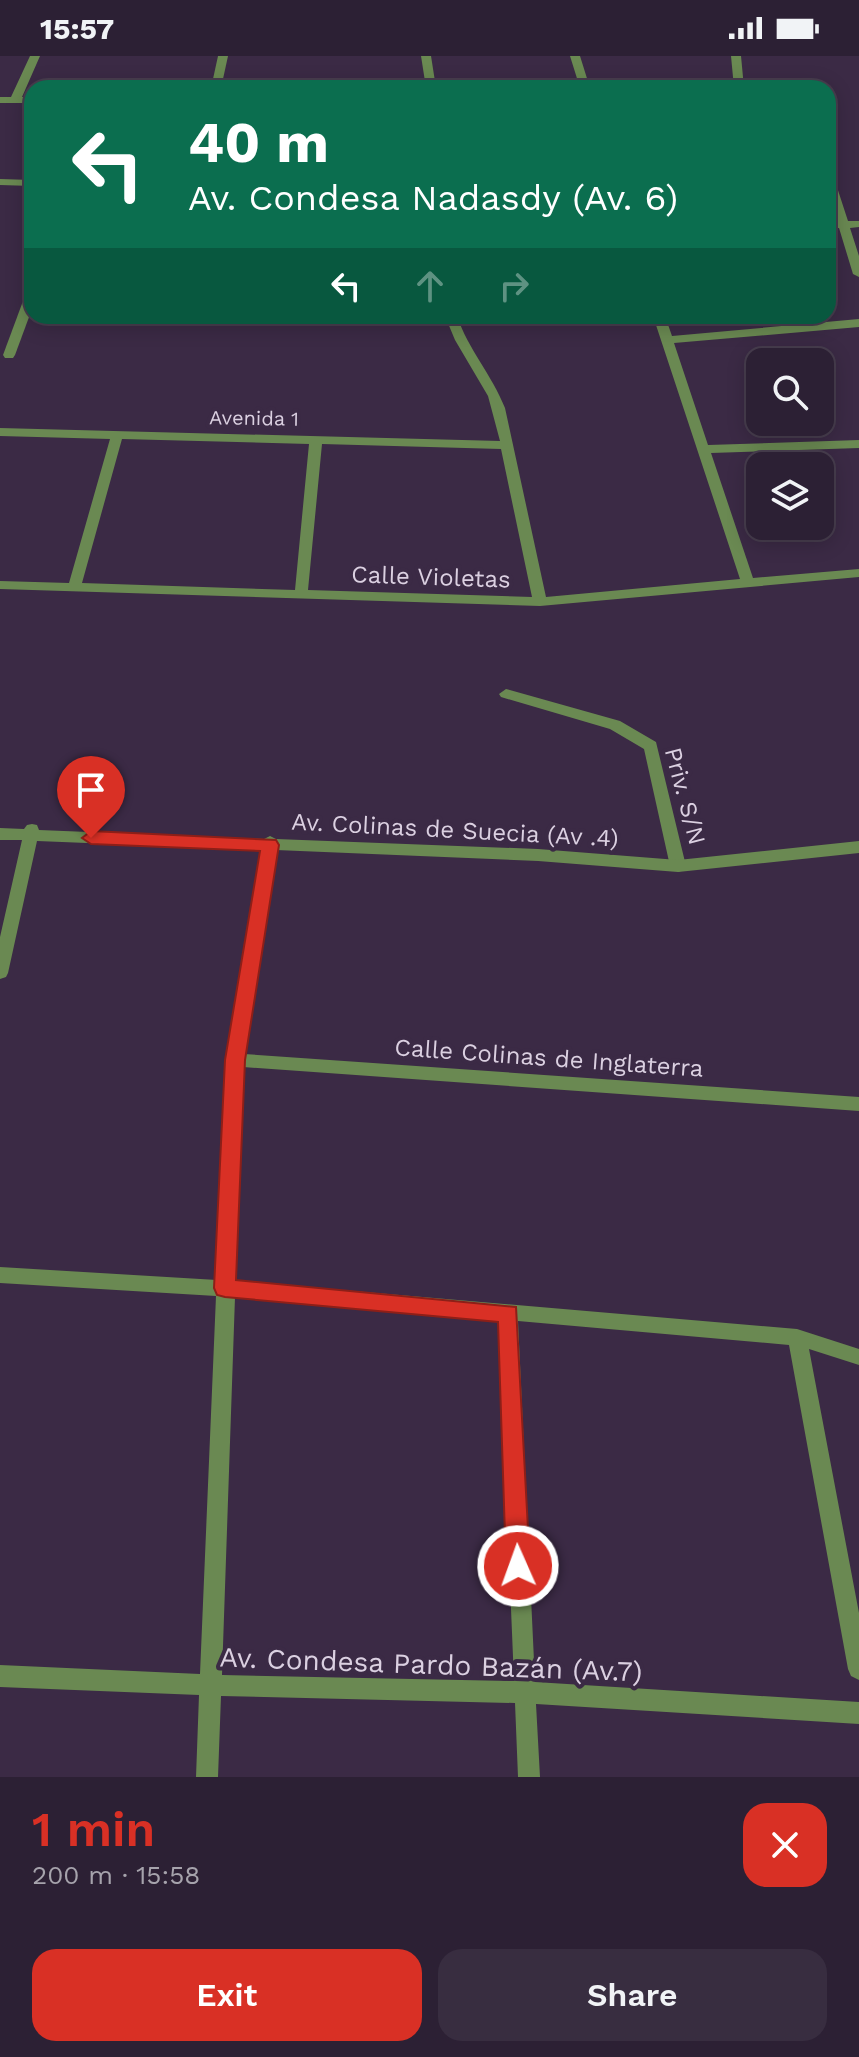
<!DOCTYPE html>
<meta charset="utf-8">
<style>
:root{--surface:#2c2034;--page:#382d40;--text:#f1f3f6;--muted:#a6a3ac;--line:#483e4f;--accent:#d93025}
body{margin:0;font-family:"Work Sans",sans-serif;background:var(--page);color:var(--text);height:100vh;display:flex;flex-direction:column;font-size:30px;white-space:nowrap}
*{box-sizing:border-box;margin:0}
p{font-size:26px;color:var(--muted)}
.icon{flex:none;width:44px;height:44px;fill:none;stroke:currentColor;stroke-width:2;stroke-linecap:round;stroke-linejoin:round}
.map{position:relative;height:1721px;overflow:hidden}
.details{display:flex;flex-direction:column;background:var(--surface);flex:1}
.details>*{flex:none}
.hud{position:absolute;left:24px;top:24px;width:812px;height:244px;border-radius:24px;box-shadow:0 4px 20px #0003,0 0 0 2px var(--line);background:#0b6e4f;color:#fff;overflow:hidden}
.controls{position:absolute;left:746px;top:292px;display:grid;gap:16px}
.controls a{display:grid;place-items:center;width:88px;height:88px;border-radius:16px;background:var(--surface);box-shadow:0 4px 20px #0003,0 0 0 2px var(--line);font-size:40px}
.pin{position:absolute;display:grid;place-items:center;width:68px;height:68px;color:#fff;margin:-82px -34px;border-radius:50% 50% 50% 0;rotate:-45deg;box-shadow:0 0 8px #0007}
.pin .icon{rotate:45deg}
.me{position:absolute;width:88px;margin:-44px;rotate:358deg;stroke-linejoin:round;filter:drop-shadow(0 0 6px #0008)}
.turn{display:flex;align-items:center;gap:28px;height:168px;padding:0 32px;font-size:36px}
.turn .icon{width:104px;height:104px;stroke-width:2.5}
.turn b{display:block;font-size:56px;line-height:68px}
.lanes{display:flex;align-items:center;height:76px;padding:0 32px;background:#0003;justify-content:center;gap:40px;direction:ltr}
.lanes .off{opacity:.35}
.round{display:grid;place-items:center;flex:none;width:84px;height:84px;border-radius:24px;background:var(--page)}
.headline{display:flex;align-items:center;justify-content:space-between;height:136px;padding:0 32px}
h1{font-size:48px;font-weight:600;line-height:60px;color:var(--accent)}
.button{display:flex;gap:16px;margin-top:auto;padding:16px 32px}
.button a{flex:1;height:92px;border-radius:24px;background:var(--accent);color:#fff;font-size:32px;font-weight:600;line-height:92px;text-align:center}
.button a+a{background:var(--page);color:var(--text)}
.status{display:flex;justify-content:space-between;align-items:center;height:56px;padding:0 40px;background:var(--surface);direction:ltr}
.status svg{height:22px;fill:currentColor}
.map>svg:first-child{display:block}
</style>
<div class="status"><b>15:57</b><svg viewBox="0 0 49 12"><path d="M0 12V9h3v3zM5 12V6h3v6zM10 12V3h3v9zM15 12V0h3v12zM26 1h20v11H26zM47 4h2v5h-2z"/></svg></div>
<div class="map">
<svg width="859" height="1721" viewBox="0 0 859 1721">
<rect width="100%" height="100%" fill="#3b2a45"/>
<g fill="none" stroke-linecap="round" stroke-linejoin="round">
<polygon fill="#6a8952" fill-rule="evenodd" points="506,633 620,665 656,686 686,810 684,814 678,816 670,810 644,693 610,673 501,641 499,638"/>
<g fill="#6a8952" fill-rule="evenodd">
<polygon points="30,0 40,0 22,41 32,41 32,47 0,47 0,41 11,41"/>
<polygon points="218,0 228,0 221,32 211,32"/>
<polygon points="421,0 431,0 436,32 426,32"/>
<polygon points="570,0 580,0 590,32 580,32"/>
<polygon points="731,0 741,0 744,32 734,32"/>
<polygon points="828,116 833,119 848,165 859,165 859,171 850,172 859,200 859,221 853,218 839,172 828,172 828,166 837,165 828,136"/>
<polygon points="0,123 32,124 32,130 0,129"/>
<polygon points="32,234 32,253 15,299 13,302 5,302 3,299 26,237"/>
<path d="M445,260H457C468,293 492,319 505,352L546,541L740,523L653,260H665L672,280L859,263V271L674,287L708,389L859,384V392L711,397L753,522L859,513V521L540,550L0,533V525L69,527L110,383L0,380V372L500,385L488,340L455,284ZM122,383L309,388L295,534L82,527ZM322,388L501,393L532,541L308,534Z"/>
<path d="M32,768L37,769L39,774L264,783L270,780L276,783L538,793L678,804L859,785V797L678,816L538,805L276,794L244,998L859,1041V1055L243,1011L236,1225L797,1273L859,1293V1309L809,1293L859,1557V1624L851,1620L848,1613L789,1289L518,1265L535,1626L859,1646V1668L536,1648L540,1721H518L515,1647L221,1640L218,1721H196L199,1639L0,1631V1609L200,1618L216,1240L0,1227V1211L217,1224L226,1004L261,794L37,785L8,917L6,921L0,923V881L22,784H0V772L24,773L27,769ZM235,1241L499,1264L514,1625L222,1619Z"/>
</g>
</g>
<polygon fill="#d93025" stroke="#8d1f18" stroke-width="2" points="91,775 276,784 279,789 245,1004 236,1224 516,1251 530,1510 526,1518 518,1521 510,1518 506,1510 498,1266 225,1241 217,1239 214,1232 225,1004 260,795 91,788 82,782"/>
<g text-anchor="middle" stroke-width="8" stroke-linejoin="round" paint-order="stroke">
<g font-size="20" fill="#dbd0e1" stroke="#3b2a45">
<text transform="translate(254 362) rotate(1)" y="7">Avenida 1</text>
</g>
<g font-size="24" fill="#dbd0e1" stroke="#3b2a45">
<text transform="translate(431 521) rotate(2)" y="8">Calle Violetas</text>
<text transform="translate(685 740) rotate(75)" y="8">Priv. S/N</text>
<text transform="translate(455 774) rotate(3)" y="8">Av. Colinas de Suecia (Av .4)</text>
<text transform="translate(549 1002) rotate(4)" y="8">Calle Colinas de Inglaterra</text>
</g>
<g font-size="28" fill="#dbd0e1" stroke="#3b2a45">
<text transform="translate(431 1608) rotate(2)" y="10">Av. Condesa Pardo Bazán (Av.7)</text>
</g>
</g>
</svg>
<div class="controls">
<a><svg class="icon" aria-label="search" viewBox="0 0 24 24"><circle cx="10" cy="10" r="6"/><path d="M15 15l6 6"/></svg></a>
<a><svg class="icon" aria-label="layers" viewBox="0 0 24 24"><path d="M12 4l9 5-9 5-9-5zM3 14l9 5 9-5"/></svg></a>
</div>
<div class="pin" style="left:91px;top:782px;background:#d93025"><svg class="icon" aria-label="arrive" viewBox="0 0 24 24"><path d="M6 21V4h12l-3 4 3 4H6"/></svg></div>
<svg class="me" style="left:518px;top:1510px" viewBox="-20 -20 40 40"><circle r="17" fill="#d93025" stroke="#fff" stroke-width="3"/><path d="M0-11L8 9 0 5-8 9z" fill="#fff"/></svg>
<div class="hud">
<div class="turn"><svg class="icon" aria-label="left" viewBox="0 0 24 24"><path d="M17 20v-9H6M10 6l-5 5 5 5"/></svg><div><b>40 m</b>Av. Condesa Nadasdy (Av. 6)</div></div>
<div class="lanes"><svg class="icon" aria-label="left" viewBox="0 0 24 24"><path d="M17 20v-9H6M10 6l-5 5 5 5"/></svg><svg class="icon off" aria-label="ahead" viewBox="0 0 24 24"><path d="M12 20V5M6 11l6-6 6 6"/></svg><svg class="icon off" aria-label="right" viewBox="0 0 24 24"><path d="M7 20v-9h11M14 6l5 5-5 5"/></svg></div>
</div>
</div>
<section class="details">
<div class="headline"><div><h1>1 min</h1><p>200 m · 15:58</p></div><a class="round" style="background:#d93025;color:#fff"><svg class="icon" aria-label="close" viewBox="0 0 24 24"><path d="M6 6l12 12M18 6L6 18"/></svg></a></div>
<div class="button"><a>Exit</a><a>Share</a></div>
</section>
